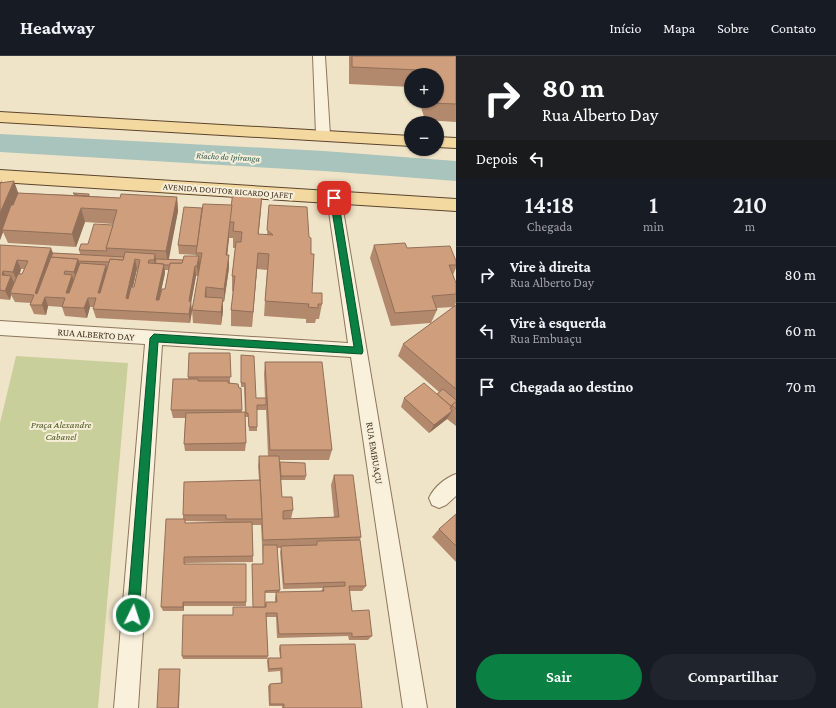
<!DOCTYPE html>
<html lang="pt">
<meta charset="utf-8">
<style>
:root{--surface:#171b24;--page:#20242c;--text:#f1f3f6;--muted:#9ea1a6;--line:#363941;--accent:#0b8043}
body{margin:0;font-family:"Crimson Pro",serif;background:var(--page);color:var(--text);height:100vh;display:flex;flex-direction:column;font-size:15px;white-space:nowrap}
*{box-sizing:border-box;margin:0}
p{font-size:13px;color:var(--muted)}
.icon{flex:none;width:22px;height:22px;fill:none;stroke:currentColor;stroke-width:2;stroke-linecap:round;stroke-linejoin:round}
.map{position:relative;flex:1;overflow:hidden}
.sheet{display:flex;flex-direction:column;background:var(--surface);width:380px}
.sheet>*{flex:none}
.guide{background:#202124;color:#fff;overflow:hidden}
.controls{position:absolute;left:404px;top:12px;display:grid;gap:8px}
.controls a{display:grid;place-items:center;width:40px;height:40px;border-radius:50%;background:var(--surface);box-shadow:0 1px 3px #0004;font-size:20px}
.pin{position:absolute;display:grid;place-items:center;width:34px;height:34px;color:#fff;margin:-17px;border-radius:8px;box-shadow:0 2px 6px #0006}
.me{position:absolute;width:44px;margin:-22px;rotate:4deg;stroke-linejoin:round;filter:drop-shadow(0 0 3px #0008)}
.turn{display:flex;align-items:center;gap:14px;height:84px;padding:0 20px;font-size:18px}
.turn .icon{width:52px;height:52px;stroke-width:2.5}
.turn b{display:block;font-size:28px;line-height:34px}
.then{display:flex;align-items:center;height:38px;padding:0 20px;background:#0003;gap:8px;font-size:15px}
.eta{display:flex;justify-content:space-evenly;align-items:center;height:68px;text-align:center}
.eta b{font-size:24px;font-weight:600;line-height:28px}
.primary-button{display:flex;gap:8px;margin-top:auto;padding:8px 20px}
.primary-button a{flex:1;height:46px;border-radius:24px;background:var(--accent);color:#fff;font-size:16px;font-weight:600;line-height:46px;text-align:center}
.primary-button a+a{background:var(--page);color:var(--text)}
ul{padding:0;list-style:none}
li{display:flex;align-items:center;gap:12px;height:56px;padding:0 20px;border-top:1px solid var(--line)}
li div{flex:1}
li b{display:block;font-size:15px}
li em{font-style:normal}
header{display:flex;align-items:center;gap:24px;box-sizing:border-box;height:56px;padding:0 20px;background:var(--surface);border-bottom:1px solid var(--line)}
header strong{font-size:19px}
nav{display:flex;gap:22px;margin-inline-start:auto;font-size:14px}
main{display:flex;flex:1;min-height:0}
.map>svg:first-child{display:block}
</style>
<header>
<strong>Headway</strong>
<nav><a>Início</a><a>Mapa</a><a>Sobre</a><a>Contato</a></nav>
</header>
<main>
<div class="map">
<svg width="456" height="652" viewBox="0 0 456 652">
<rect width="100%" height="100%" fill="#f0e4c8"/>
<polygon fill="#c9cf9b" points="16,300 128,307 98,652 0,652 0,367"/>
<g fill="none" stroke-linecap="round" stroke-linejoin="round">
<polygon fill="#a9c4bc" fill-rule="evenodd" points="0,78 324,95 456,105 456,125 324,115 0,96"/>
<defs>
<g id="minor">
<polygon points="313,0 325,0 330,79 328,82 318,82 316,79"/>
<polygon points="334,137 339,139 341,142 427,652 403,652 351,301 162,289 138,652 114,652 145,288 0,279 0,265 348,287 327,142 329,139"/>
<path d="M456,418V440L446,449L439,452L432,449L429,442C434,431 445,422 456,418Z"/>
</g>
<g id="primary">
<polygon points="0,56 411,80 411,90 0,66"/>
<polygon points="437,81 456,82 456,92 437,91"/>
<polygon points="0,114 456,143 456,155 0,126"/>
</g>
</defs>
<use href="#minor" stroke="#8d765c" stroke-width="2"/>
<use href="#primary" stroke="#5b4430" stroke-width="2"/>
<use href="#minor" fill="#faf1dc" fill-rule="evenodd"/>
<use href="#primary" fill="#f3d9a0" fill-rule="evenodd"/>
</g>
<g fill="#b2896c" fill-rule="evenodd">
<polygon points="349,0 456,0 456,66 425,64 419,45 437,45 437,19 411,19 411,31 349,28"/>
<path d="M1,124L2,126L18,137L74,139L73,137L90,140L120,142L177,141L178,155L168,203L183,204L196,200V199L179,198L178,189L202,152L232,149L262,138L258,179H267L269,149L311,198L312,237L322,248L319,263H316L315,267H306V263L264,260L267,214L257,213L252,271L231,270V254L233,236L232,235V220L235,192H233V182H229L227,199L229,212L224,246H223V255L221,269L193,267L192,254L200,210L198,220H196L191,247L192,255L190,267L96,262L93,253L94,251H90L87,262L65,260L62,251L48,250L46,259L34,258L30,249L31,247L15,246L11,239L10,244L0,243V189L53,197L80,198L79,194L88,188L113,169V168L85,166L76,191L8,187L3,176L0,184ZM21,213H24L22,218H20ZM137,213H138L134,231H133ZM165,214H169L165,233L159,244L165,217Z"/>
<polygon points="374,189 407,192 456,205 456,212 453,219 456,227 456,247 454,251 456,249 456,370 447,363 429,377 401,351 404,342 437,338 439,336 398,300 403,288 454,251 436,252 437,254 431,267 391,270 370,202"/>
<polygon points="230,297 230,327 239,332 241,332 242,356 246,387 245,395 185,395 184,388 185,362 173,362 171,354 188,323 188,321"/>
<path d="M241,299L256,342H265L264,318L265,306L332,394L329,404H279L280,408L306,420L305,424H281L282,441L293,454L291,463L334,461L331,429L334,419L361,481L360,484L366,530L362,535H349L352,555L372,580L368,584H349L348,580L277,582L276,561H266L268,600L267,603H183L182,600L233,559L253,551L252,508H263L261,469H252L253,500V506L186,507L185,508L246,546V550H184V555H163L161,551L183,463V459L259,424L258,410L259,400H268L266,354H257V375H249L248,361H245L244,331H241ZM185,465L226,466L186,467ZM277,492H281L280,496L283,533L323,532L321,535L279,536L280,534ZM265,537H276L275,541V546L265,547Z"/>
<polygon points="456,458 456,506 432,481 439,473"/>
<polygon points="280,589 362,652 282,652 282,650 269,650 268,630 270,628 281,627 280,615 268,616 267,605 268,602 280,602 279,593"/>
</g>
<g fill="#916f58">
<polygon points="14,125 19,139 2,174 3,176 0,184 0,157"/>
<polygon points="262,138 261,154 257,195 258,178"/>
<polygon points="177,141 178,155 168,208 166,195"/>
<polygon points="81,152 85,166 76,191 72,178"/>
<polygon points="229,169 229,182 226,212 226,199"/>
<polygon points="51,192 55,202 38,247 35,237"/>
<polygon points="258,197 257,213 252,271 253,256"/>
<polygon points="155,198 157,208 155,209 154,204"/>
<polygon points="229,199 229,212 224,246 224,233"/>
<polygon points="199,200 200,210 198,220 197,210"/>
<polygon points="78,203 81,212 76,225 74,216"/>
<polygon points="135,203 137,213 128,252 126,242"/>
<polygon points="17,204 21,213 17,225 13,216"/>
<polygon points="164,208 165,217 157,253 156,244"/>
<polygon points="106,209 108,218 100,246 98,237"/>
<polygon points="195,210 196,220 191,247 192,255 190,267 189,258 189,245"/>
<polygon points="3,215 7,224 2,219"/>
<polygon points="72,219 75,228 69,246 66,237"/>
<polygon points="11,220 15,229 10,237 11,239 10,244 5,235"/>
<polygon points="206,231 207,244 205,241"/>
<polygon points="45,241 48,250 46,259 42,249"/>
<polygon points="88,242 90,251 87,262 84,252"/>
<polygon points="223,242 223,255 221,269 221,256"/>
<polygon points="452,355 447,363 429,377 434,369"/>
<polygon points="183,546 184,550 184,555 183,551"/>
<polygon points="180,613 180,615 179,652 178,652"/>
</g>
<g fill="#cf9f7d" stroke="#916f58" fill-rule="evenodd">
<polygon points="352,0 456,0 456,48 430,47 429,45 437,45 437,19 421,19 419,14 352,11"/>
<polygon points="14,125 0,157 0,127"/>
<polygon points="233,136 262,138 258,178 273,179 267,174 269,149 307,151 309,181 311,182 311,198 314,198 312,237 322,237 322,248 318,248 318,252 308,251 309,248 265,245 269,198 258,197 253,256 231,254 235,220 232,220 236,186 241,186 242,176 233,175 234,166 229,166"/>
<polygon points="18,137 120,142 121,138 177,141 166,195 106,192 117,154 81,152 72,178 2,174 11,149 13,149"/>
<polygon points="73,137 89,138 89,140 77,139"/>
<polygon points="203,148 232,149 226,199 229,199 224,233 206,231 205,241 223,242 221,256 192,254 202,197 196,197"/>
<polygon points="184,151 202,152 197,190 178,189"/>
<polygon points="94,168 113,169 106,192 107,195 79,194 81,188 88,188"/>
<polygon points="405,187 407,192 450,190 456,205 456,209 449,209 456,227 456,238 432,240 437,254 395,257 374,189"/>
<path d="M0,189L51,192L35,237L37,238L51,201L78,203L74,216L65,215L64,218L72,219L66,237H69L80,207L106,209L98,237H100L110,203L123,204L125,196L155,198L154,204H149L148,207L164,208L156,244H159L162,233H165L170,207H182L184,200H199L197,210H195L189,245L191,246L189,258L93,253L96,242H88L84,252L62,251L65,242L45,241L42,249H30L34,239L10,237L18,218H22L28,205L17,204L13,216L3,215L2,219L11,220L5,235L0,234ZM135,203L140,204L134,231H131L128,243L126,242Z"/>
<polygon points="53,197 124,201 123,204 110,203 109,206 78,205 78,203 51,201"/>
<polygon points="156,203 183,204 182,207 170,207 170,209 164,209 164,208 155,207"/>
<polygon points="456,249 456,333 403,288"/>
<polygon points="189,297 230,297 231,321 188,321"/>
<polygon points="241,299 254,300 256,342 266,342 266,349 257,349 257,371 249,371 248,357 246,357 245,327 241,327"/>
<polygon points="265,306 322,306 332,394 270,394"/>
<polygon points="173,323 198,323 198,325 228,325 228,327 238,328 239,332 241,332 242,354 171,354"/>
<polygon points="424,327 452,351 450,352 452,355 434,369 404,342"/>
<polygon points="443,333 456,344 456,346 451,350 437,338"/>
<polygon points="456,346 456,353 452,349"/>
<polygon points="245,356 246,387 184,388 186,357"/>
<polygon points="259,400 279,400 282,441 292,441 293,454 283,455 283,463 339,461 334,419 353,419 361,481 263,484"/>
<polygon points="280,406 305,407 306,420 281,420"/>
<polygon points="260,424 262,463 226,463 226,459 183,459 184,426"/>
<polygon points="456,458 456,490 439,473"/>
<polygon points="166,463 185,463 185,467 252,466 253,500 184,501 184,508 246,508 246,546 183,546 183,551 161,551"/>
<polygon points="360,484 366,530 349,530 352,555 369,554 372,580 352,581 352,577 279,578 277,557 266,557 268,600 182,600 183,559 233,559 233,551 266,551 266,546 277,546 276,536 324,535 323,531 345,530 345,526 284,528 281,490 317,489 317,485"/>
<polygon points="263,489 277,489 280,534 265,535 265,551 253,551 252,508 263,508"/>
<polygon points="355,588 362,652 284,652 284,648 270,648 270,628 282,627 282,612 269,613 268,602 281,602 280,589"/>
<polygon points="159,613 180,613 178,652 157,652"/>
</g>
<polygon fill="#0b8043" stroke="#07532c" points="334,139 338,142 363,295 362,298 158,286 139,559 137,563 133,564 129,563 127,559 150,282 154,278 354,291 330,142"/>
<g text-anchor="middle" stroke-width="4" stroke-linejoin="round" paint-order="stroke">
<g font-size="9" font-style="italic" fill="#2f5d5a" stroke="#f7eed8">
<text transform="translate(228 101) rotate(3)" y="3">Riacho do Ipiranga</text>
</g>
<g font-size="9" fill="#3d2e20" stroke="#f7eed8">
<text transform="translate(228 135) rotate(4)" y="3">AVENIDA DOUTOR RICARDO JAFET</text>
</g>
<g font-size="10" fill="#3d2e20" stroke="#f7eed8">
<text transform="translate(96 278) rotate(4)" y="4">RUA ALBERTO DAY</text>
<text transform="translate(375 397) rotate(81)" y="4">RUA EMBUAÇU</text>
</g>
<g font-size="10" font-style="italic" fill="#4d5a26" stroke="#f7eed8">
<text x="61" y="372">Praça Alexandre<tspan x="61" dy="12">Cabanel</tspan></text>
</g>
</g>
</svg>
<div class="controls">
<a>+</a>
<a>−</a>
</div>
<div class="pin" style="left:334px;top:142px;background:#d93025"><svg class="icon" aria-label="arrive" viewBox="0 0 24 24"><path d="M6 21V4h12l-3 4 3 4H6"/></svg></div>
<svg class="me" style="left:133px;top:559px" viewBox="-20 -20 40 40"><circle r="17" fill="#0b8043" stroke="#fff" stroke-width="3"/><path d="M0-11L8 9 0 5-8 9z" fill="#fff"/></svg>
</div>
<section class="sheet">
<div class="guide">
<div class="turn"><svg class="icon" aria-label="right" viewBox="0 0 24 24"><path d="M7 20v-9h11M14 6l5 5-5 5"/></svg><div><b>80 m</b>Rua Alberto Day</div></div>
<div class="then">Depois<svg class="icon" aria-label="left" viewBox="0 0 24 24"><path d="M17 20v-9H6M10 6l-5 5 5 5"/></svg></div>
</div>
<div class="eta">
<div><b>14:18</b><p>Chegada</p></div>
<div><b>1</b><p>min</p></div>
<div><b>210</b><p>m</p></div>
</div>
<ul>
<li><svg class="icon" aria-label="right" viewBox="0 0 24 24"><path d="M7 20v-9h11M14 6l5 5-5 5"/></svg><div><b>Vire à direita</b><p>Rua Alberto Day</p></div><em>80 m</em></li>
<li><svg class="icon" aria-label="left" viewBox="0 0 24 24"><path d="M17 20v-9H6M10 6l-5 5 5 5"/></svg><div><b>Vire à esquerda</b><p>Rua Embuaçu</p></div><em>60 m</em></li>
<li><svg class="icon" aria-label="arrive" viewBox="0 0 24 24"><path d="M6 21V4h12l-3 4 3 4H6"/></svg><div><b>Chegada ao destino</b></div><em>70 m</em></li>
</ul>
<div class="primary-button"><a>Sair</a><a>Compartilhar</a></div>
</section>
</main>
